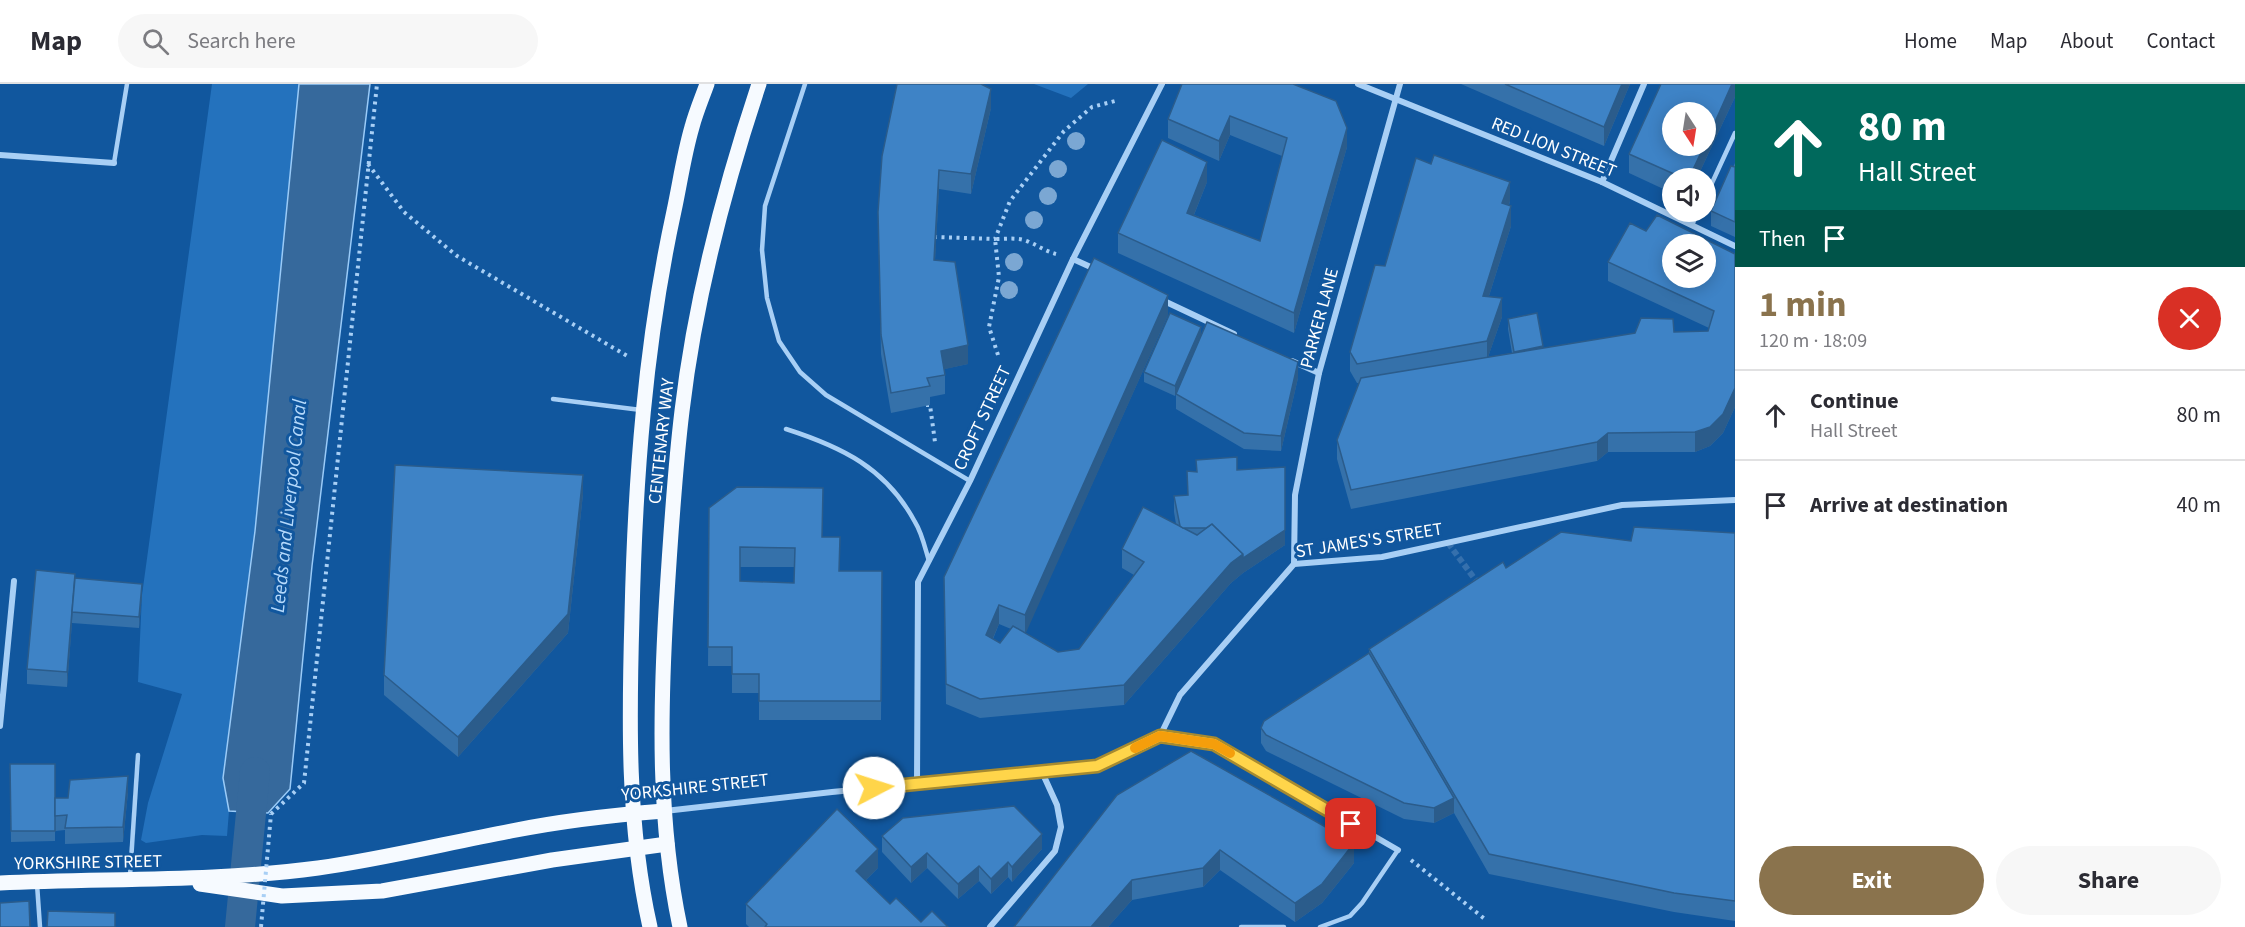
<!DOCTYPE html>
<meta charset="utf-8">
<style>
:root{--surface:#fff;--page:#f7f7f7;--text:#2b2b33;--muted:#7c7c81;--line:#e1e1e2;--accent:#8a734d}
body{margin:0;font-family:"Source Sans 3",sans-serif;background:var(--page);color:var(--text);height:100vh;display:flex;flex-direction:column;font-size:22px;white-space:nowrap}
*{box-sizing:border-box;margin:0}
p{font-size:20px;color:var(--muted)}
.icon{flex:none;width:33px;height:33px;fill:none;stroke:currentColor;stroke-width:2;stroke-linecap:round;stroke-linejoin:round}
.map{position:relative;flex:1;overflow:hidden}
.side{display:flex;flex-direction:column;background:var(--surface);width:510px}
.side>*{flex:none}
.guide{background:#00695c;color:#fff;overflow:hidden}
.needle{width:39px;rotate:168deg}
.controls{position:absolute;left:1662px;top:18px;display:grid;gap:12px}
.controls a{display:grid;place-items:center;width:54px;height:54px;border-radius:50%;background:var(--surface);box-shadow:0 3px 15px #0003;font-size:30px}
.pin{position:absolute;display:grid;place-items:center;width:51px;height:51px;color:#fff;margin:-26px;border-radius:12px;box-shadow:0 3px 9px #0006}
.me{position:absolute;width:66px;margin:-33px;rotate:85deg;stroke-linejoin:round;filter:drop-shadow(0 0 4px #0008)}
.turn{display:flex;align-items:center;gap:21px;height:126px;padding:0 24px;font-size:27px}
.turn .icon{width:78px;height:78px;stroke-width:2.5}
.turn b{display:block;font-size:42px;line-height:51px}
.then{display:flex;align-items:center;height:57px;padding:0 24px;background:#0003;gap:12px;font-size:22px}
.round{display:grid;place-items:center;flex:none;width:63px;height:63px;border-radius:32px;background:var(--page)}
.overview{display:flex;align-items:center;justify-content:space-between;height:102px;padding:0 24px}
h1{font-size:36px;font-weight:700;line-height:45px;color:var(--accent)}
.cta{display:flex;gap:12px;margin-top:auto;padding:12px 24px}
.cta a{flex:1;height:69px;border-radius:36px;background:var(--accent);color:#fff;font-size:24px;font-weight:700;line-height:69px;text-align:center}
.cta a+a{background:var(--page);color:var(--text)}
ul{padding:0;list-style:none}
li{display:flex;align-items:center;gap:18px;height:90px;padding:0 24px;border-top:2px solid var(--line)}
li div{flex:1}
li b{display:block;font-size:22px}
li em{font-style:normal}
header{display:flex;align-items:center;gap:36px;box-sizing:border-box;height:84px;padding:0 30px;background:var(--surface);border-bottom:2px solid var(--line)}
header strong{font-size:28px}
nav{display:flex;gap:33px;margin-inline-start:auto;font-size:21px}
.search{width:420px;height:54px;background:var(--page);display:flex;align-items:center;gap:15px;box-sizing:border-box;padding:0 21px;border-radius:33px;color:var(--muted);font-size:22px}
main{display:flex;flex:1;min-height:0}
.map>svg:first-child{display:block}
</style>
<header>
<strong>Map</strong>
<div class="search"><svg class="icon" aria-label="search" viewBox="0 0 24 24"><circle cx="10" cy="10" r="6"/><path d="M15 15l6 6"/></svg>Search here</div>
<nav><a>Home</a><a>Map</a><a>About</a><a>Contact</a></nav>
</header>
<main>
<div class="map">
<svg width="1735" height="843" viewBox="0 0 1735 843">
<rect width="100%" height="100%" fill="#11579e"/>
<g fill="#2472bd">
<polygon points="212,0 299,0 295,53 255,447 223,694 229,727 227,752 202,751 146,759 141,756 148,719 182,610 138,598 142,511"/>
<polygon points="1034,0 1088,0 1071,14"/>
</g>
<polygon fill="#36699c" stroke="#9acbf8" stroke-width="1.5" points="299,0 370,0 312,482 290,705 268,729 229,727 223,694 255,447"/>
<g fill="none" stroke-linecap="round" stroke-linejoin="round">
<polyline stroke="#36699c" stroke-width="30" points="240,843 255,688"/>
<polyline stroke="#3570ad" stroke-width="6" stroke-dasharray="6 3" stroke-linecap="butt" points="1448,459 1480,502"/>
<g stroke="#a8cff5" stroke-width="4" stroke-dasharray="3 4.5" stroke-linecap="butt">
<polyline points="368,80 404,128 457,172 629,273"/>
<polyline points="934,153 995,155 1010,117 1064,47 1092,23 1115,17"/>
<path d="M998,271L989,243L999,193L995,155C1007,155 1019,153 1029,158C1039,162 1045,167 1056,170"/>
<polyline points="926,321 930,321 935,358"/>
<polyline points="271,730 304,699 377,0"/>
<polyline points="1411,776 1486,836"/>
</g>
<g stroke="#a8cff5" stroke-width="4.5">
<polyline points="805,0 765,122 762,166 767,214 779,257 800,288 826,311 970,397"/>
<polyline points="114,79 127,0"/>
<polyline points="1706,112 1735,49"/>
<polyline points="1692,141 1698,128"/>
<polyline points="553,315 641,326"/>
<path d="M786,345C842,363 886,384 915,438C922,449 925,464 929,477"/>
<polyline points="130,792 138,671"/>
<polyline points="37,800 40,843"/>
<polyline points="1241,843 1284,843"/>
<polyline points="1320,843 1350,832 1362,819 1398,766"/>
</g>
<g stroke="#a8cff5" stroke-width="6">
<polyline points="1358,0 1602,98 1735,162"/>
<polyline points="0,71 114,79"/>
<polyline points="1602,98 1644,0"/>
<polyline points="1073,175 1095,185"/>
<polyline points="1162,216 1234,250"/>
<polyline points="1292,277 1319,289"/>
<polyline points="1294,480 1295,411 1319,289 1400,0"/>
<polyline points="0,642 14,497"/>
<polyline points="1160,652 1180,611 1294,480 1382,473 1622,421 1735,416"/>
<polyline points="917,700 918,498 970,397 1073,175 1162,0"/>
<polyline points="665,727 832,708 1097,682 1160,652 1214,660 1398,766"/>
<polyline points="990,843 1055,767 1061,743 1057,721 1042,688"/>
</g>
<g stroke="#f6faff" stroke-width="15">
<path d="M0,799C106,794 213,798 318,784C383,775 447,759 511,747C561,737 613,731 664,727"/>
<polyline points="200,800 282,812 382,807 552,776 667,760"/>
<path d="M650,843C627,741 629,636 632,532C635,396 645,260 674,127C680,99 684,70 692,43C696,28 702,14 707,0"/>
<path d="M680,843C658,739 660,632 666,526C670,460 674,393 682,327C695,216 724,105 759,0"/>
</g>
<polyline stroke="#a8cff5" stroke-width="4" stroke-dasharray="3 4.5" stroke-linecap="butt" points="261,843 271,730"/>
</g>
<g fill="#7ba7d3">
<circle cx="1076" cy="57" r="9"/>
<circle cx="1058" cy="85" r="9"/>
<circle cx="1048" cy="112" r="9"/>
<circle cx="1034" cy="136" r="9"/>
<circle cx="1014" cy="178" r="9"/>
<circle cx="1009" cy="206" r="9"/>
</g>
<g fill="#3571aa" fill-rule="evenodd">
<polygon points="1182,0 1347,63 1294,249 1118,169 1118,149 1207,98 1194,131 1260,157 1282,72 1230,51 1219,77 1168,54 1168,35"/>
<polygon points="1461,0 1630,0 1604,62"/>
<polygon points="1735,0 1735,13 1697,94 1672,94 1672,109 1629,89 1629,70"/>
<polygon points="991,24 971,110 939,105 935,176 968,280 944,285 945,291 945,310 930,313 930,321 891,329 881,270 878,128"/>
<polygon points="1735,79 1735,153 1711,142 1711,127"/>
<polygon points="1510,117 1509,121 1511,142 1489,212 1502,233 1488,273 1512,269 1508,245 1508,235 1543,264 1674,248 1708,247 1709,244 1608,197 1608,178 1646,147 1735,170 1735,323 1723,349 1710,362 1695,368 1608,368 1597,377 1351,425 1337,375 1337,356 1359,299 1357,299 1350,287 1350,268 1385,182"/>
<path d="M1168,231L1025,549L1058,568L1079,565L1134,491L1122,484V465L1176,440L1174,428V412L1188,411L1196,388V376L1237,386L1285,383V461L1243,489L1231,499L1124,621L980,634L946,620L944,493ZM999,540L1011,545L1000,559L993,555Z"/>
<polygon points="1201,252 1298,294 1281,367 1244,365 1176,325 1176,310 1175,312 1144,298 1144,288"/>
<polygon points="583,410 568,549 458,673 384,611 384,591"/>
<path d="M709,424L823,453L840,487H882L881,636H759V609H732V582H708ZM740,483H794V499L740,497Z"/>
<polygon points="1735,449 1735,837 1674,828 1489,790 1454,729 1434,739 1404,735 1266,667 1261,659 1261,644 1369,569 1369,565 1506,484 1631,457"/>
<polygon points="75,494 142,511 139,544 72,539 72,538 67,603 27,600 27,585"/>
<polygon points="10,680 55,714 68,714 128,708 123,758 65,760 65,746 55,747 55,757 11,758"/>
<polygon points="1117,711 1354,779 1322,819 1295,838 1220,786 1203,803 1132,816 1108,843 1014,843"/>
<polygon points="882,752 1042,765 1012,798 1008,793 991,810 979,797 958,815 927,784 911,799 882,768"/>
<polygon points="878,784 866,796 890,820 921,838 948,843 749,843 746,840 746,820"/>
</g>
<g fill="#2b5c8b">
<polygon points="1622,0 1630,0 1604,62 1604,43"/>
<polygon points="1732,0 1735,0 1735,13 1697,94 1689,94 1704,62 1706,62 1706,58"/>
<polygon points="991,5 991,24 971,110 971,90"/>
<polygon points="1230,32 1230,51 1219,77 1219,57"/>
<polygon points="1347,44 1347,63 1294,249 1294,229"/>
<polygon points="1207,78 1207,98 1187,148 1187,129"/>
<polygon points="939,86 939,105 934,196 934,176"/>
<polygon points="1510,98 1510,117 1502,138 1502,119"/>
<polygon points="1511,122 1511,142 1483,231 1483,212"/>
<polygon points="1168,211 1168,231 1025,551 1025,531"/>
<polygon points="1502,214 1502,233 1487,276 1487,257"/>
<polygon points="1201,243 1201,253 1175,312 1175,302"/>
<polygon points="968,261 968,280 941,286 941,267"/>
<polygon points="1543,262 1543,272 1514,278 1514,268"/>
<polygon points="1298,278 1298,294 1281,367 1281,352"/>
<polygon points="1735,304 1735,323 1723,349 1710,362 1695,368 1695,348"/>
<polygon points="1608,349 1608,368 1597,377 1597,358"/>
<polygon points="583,391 583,410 568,549 458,673 458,653"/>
<polygon points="1285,446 1285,461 1243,489 1231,499 1124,621 1124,601 1231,479 1243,470"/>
<polygon points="75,490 72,538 67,603 67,588"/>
<polygon points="142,500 142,511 139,544 139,533"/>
<polygon points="999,521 999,540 986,570 986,551"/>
<polygon points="128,692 128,708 123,758 123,743"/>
<polygon points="1454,714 1454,729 1434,739 1434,724"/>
<polygon points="1042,750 1042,765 1012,798 1012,783"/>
<polygon points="1354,759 1354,779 1322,819 1295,838 1295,819"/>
<polygon points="878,765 878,784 856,806 856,787"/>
<polygon points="1220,766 1220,786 1203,803 1203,784"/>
<polygon points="927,769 927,784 911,799 911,783"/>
<polygon points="1008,778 1008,793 991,810 991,795"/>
<polygon points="979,782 979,797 958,815 958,800"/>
<polygon points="1132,796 1132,816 1108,843 1091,843"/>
</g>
<g fill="#3e83c6" stroke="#2b5c8b" stroke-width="1.5" fill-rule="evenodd">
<polygon points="897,0 981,0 991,5 971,90 939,86 934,176 955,178 968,261 941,267 945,291 927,294 930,302 891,309 881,251 878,128 882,72"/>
<polygon points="1182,0 1293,0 1336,17 1347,44 1294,229 1118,149 1162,56 1207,78 1187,129 1260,157 1287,54 1230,32 1219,57 1168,35"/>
<polygon points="1505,0 1622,0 1604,43"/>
<polygon points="1661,0 1732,0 1706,58 1706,28 1672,28 1672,62 1704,62 1689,94 1683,94 1629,70"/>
<polygon points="1434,71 1510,98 1502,119 1511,122 1483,212 1502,214 1487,257 1357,280 1350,268 1375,181 1385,182 1416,74 1431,80"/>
<polygon points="1731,82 1735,83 1735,138 1711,127"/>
<path d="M1657,131L1735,170V304L1723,330L1710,343L1695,348L1608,349L1597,358L1351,406L1337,356L1361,294L1635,249L1641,234L1673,235L1674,248L1708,247L1714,227L1608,178L1630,139L1646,147ZM1672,160H1706V194H1672Z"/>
<polygon points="1094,174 1168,211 1025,531 999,521 986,551 1000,559 1013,542 1058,568 1079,565 1144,478 1122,465 1143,423 1197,451 1212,440 1243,470 1231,479 1124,601 980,615 946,600 944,493"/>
<polygon points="1170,229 1201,243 1175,302 1144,288"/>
<polygon points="1537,229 1543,262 1514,268 1508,235"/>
<polygon points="1207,238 1298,278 1281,352 1244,349 1176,310"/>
<polygon points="1237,373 1237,386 1285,383 1285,446 1243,474 1243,470 1212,440 1206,444 1183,444 1180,442 1174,412 1188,411 1187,387 1197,388 1196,376"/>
<polygon points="395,381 583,391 568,530 458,653 384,591"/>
<path d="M737,403L823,404L822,453H840L839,487H882L881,617H759V590H732V563H708L709,424ZM740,463L795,464L794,499L740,497Z"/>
<polygon points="1634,443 1735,449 1735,817 1674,809 1489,770 1369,565 1503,478 1506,484 1561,448 1631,457"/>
<polygon points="36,486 75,490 67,588 27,585"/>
<polygon points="75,494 142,500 139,533 72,528"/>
<polygon points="1369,569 1454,714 1434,724 1404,719 1266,651 1261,644 1264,637"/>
<polygon points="1191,667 1354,759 1322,800 1295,819 1220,766 1203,784 1132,796 1091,843 1014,843 1117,711"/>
<polygon points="10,680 55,680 55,747 11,747"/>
<polygon points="128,692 123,743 65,744 67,731 55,732 55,714 68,714 70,696"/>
<polygon points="1014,722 1042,750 1012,783 1008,778 991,795 979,782 958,800 927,769 911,783 882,752 903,734"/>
<polygon points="837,725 878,765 856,787 890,820 896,814 921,838 932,827 948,843 765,843 767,840 746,820"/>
<polygon points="29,817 30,843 0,843 0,819"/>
<polygon points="48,827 115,829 115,843 47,843"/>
</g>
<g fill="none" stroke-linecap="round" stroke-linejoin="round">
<defs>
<polyline id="route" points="874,704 1097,682 1160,652 1214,660 1351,740"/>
</defs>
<use href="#route" stroke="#a68a30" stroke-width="15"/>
<use href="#route" stroke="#ffd54a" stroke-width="10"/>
<polyline stroke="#f59e0b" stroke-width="10" points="1135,664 1160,652 1214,660 1230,669"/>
</g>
<g text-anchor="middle" stroke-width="6" stroke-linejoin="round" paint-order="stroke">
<g font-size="18" fill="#fff" stroke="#11579e">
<text transform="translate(1554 63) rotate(22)" y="6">RED LION STREET</text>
<text transform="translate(1319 234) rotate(-75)" y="6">PARKER LANE</text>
<text transform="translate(982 334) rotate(-65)" y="6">CROFT STREET</text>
<text transform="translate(661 357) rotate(-84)" y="6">CENTENARY WAY</text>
<text transform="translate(1369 456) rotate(-9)" y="6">ST JAMES'S STREET</text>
<text transform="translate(695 703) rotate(-6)" y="6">YORKSHIRE STREET</text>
<text transform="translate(88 778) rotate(-1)" y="6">YORKSHIRE STREET</text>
</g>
<g font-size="20" font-style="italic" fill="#b5d9fb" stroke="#11579e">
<text transform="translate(288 422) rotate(-84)" y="7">Leeds and Liverpool Canal</text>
</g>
</g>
</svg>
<div class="controls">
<a><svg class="needle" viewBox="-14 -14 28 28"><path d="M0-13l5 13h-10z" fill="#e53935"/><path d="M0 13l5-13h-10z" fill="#7c7c81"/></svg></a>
<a><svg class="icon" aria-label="sound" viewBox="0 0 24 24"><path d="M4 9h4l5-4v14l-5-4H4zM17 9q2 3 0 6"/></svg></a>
<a><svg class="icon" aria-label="layers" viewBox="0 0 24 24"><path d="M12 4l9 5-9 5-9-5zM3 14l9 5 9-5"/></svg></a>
</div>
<div class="pin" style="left:1351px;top:740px;background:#d93025"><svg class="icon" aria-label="arrive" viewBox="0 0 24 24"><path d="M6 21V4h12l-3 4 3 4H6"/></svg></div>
<svg class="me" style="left:874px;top:704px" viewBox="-20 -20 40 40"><circle r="19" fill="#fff"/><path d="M0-13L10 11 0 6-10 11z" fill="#ffd54a"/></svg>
</div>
<section class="side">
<div class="guide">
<div class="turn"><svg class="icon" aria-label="ahead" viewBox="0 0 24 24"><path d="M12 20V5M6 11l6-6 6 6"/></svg><div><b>80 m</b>Hall Street</div></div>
<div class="then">Then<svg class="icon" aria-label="arrive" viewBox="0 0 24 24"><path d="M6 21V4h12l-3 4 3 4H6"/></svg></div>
</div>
<div class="overview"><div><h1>1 min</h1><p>120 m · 18:09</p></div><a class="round" style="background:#d93025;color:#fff"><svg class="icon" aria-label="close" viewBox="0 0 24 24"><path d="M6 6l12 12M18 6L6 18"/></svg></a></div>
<ul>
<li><svg class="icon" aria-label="ahead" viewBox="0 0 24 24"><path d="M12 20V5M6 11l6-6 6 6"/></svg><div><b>Continue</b><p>Hall Street</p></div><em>80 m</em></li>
<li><svg class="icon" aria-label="arrive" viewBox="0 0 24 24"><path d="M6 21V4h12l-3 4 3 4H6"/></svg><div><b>Arrive at destination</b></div><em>40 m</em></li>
</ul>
<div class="cta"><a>Exit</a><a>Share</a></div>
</section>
</main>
